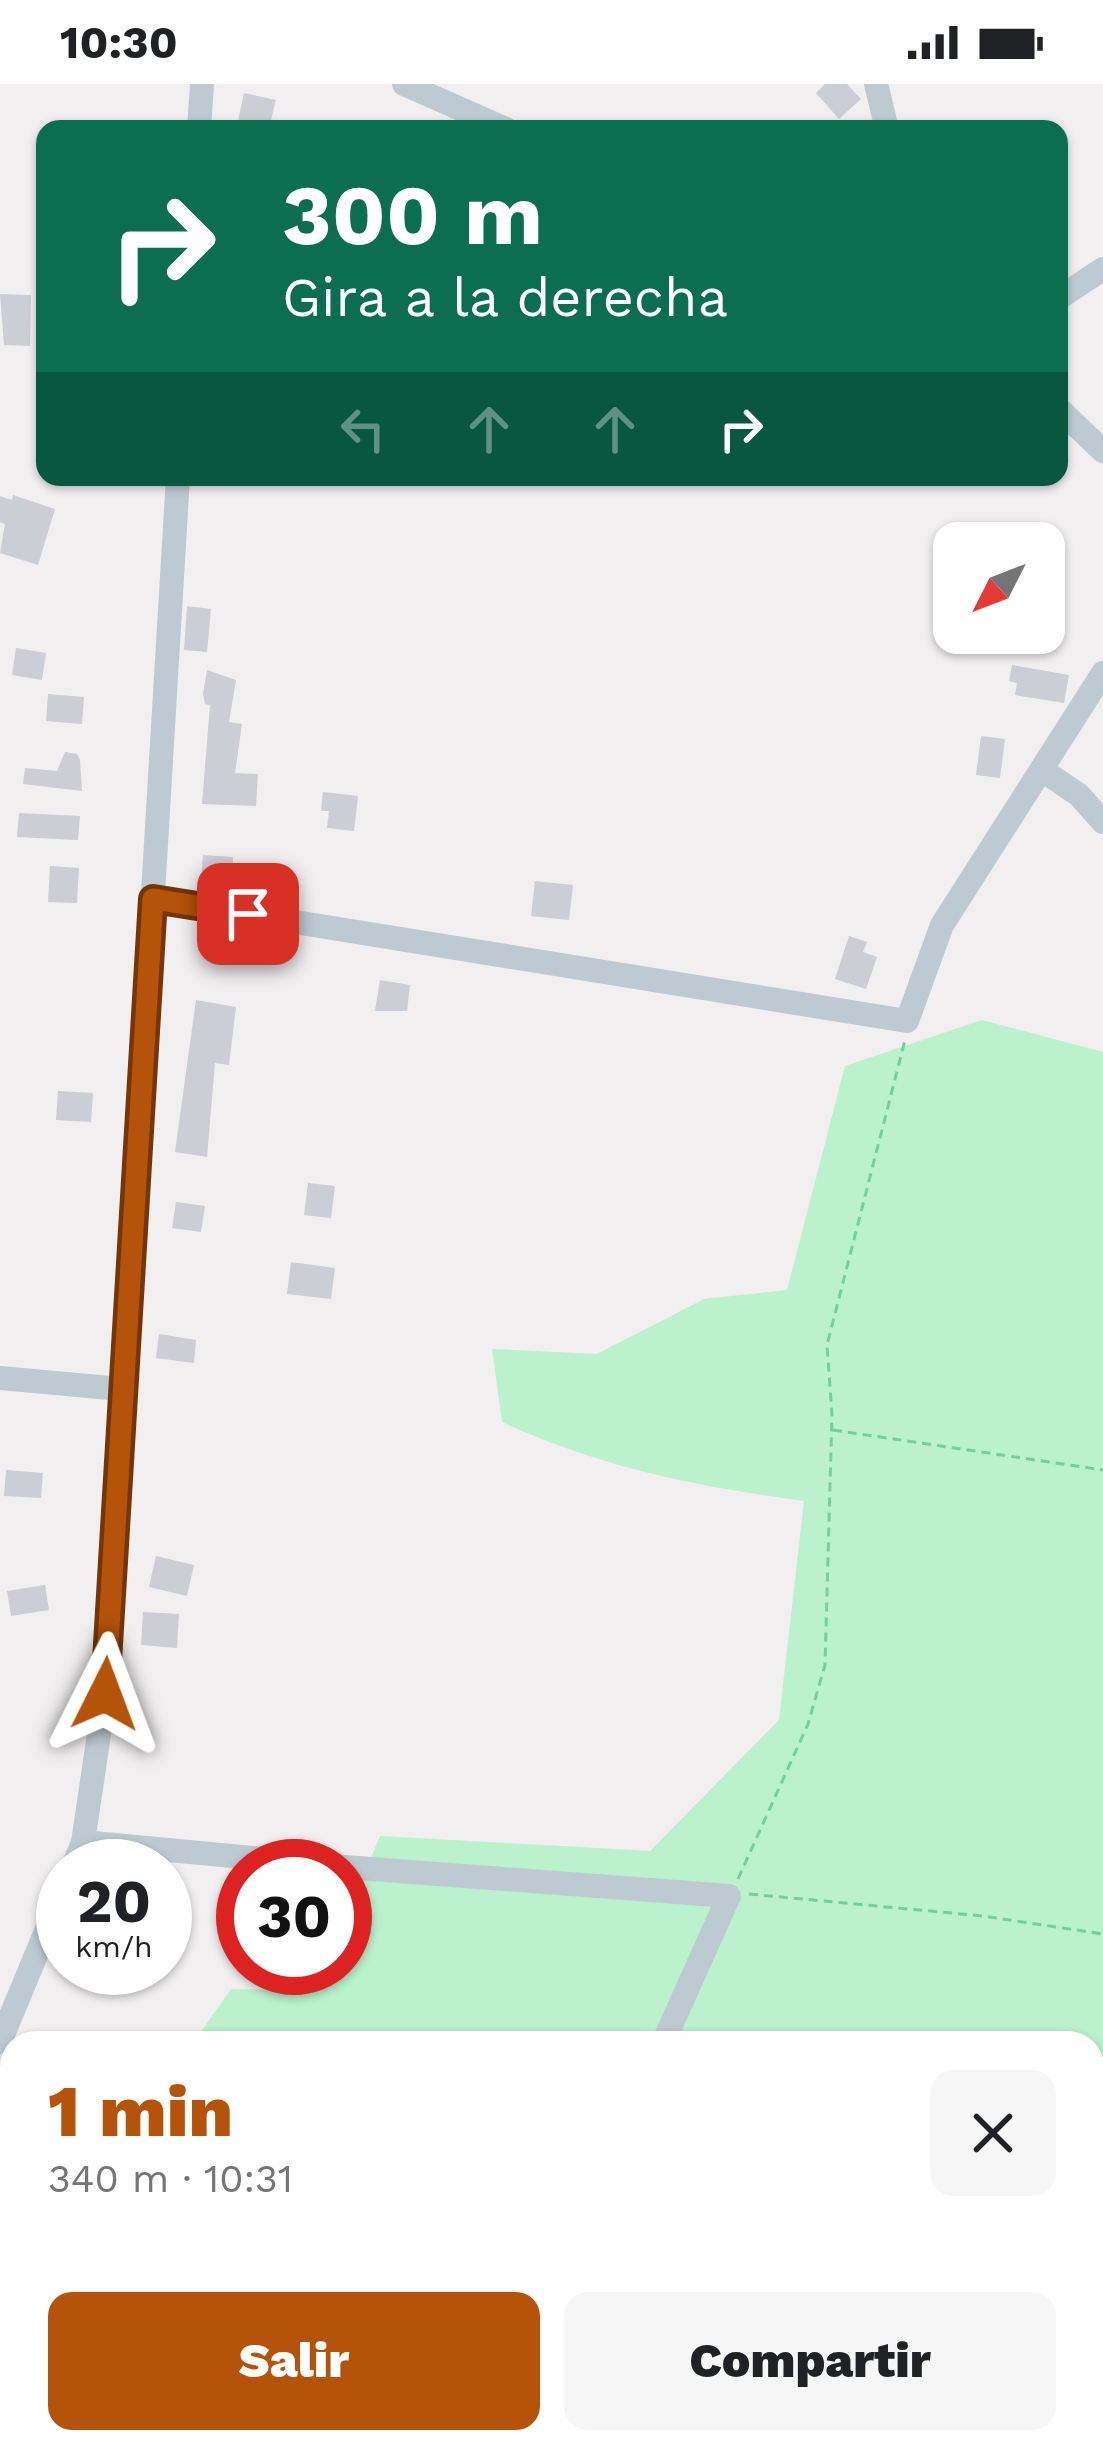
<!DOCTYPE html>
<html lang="es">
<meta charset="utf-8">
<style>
:root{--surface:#fff;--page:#f6f6f6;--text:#202124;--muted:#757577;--accent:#b45309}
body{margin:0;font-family:"Work Sans",sans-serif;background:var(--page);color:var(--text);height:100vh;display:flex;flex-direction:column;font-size:45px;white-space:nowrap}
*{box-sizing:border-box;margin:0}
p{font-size:39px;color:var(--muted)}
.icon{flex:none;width:66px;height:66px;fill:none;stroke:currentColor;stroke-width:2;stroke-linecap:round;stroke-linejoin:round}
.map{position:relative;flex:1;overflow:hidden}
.drawer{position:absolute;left:0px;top:1947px;width:1104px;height:423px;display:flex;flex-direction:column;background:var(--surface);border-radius:36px 36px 0 0;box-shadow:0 3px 9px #0004}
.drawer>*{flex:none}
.hud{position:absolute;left:36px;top:36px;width:1032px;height:366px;border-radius:24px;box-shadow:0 3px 9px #0004;background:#0b6e4f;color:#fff;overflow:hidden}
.needle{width:78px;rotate:228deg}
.buttons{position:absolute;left:933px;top:438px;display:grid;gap:24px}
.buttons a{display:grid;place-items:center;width:132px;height:132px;border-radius:24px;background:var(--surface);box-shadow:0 3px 9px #0004;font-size:60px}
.speed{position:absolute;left:36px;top:1755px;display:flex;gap:24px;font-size:60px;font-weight:700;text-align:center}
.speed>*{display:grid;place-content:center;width:156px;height:156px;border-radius:50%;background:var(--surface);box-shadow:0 3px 9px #0004;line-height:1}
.speed small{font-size:30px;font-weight:400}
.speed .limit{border:18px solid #d22;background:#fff;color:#111}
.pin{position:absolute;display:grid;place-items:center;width:102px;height:102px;color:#fff;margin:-51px;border-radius:24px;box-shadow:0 6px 18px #0006}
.me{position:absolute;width:132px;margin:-66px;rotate:3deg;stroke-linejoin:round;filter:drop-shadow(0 0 9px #0008)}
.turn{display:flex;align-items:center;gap:42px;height:252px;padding:0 48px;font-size:54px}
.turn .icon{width:156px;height:156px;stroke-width:2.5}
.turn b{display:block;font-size:84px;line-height:102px}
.lanes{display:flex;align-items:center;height:114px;padding:0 48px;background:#0003;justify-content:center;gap:60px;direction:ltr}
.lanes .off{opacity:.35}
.round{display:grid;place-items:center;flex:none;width:126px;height:126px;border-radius:24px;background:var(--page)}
.headline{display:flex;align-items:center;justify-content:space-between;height:204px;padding:0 48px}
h1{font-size:72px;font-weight:800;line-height:90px;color:var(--accent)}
.action{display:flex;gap:24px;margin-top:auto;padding:24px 48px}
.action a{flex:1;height:138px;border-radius:24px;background:var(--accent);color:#fff;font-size:48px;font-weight:800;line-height:138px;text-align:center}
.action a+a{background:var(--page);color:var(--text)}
.status{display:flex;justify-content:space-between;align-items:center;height:84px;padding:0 60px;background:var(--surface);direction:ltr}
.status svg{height:33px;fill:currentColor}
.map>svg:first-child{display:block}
</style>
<div class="status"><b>10:30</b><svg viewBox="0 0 49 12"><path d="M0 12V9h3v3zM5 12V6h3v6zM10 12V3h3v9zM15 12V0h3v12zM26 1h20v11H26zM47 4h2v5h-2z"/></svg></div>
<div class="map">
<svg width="1103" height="2368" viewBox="0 0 1103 2368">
<rect width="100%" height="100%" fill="#f1efef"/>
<path fill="#bbf1cd" d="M982,936L1103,968V2368H169L172,2358H1092V1959H193L231,1905L316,1906L326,1884H345V1837L380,1752L650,1767L779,1636L804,1417C695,1402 603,1384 502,1338L492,1265L597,1270L704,1215L787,1206L845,982Z"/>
<g fill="#cbced4">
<polygon points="825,0 847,0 861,15 839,35 816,9"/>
<polygon points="244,9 276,16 269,45 237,41"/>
<polygon points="0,210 31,211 30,262 4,261"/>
<polygon points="13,411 55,425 38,481 0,469 5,440 0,438 0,412 12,416"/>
<polygon points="187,522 211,525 207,568 184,566"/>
<polygon points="16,564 46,569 42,596 12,591"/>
<polygon points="1012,581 1069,591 1064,619 1015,611 1017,599 1009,597"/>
<polygon points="207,586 236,596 229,638 242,640 235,689 258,690 256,722 202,720 210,621 205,620 203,610"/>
<polygon points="48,610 84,613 82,640 46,637"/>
<polygon points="981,652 1005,655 1000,694 976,691"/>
<polygon points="65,668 77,670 80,676 82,707 23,700 25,684 57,687"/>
<polygon points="323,708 358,712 354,747 327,744 329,727 321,727"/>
<polygon points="19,729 80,732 78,756 17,753"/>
<polygon points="203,771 233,773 232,797 201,796"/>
<polygon points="50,782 79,784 77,819 48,818"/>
<polygon points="535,797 573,801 569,836 531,832"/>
<polygon points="849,852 867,858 863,868 877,873 866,905 835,895"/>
<polygon points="380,896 410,901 407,927 375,927"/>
<polygon points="196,916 236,923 229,981 215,979 207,1073 175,1068"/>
<polygon points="58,1007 93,1009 91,1038 56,1036"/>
<polygon points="308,1099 335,1102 331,1134 304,1131"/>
<polygon points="176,1118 205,1122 201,1148 172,1144"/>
<polygon points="291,1178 335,1184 331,1215 287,1210"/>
<polygon points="159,1250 196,1256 194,1279 156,1274"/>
<polygon points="6,1386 43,1389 41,1414 4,1412"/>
<polygon points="156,1472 194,1481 187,1512 149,1503"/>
<polygon points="45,1501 49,1526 11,1532 7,1507"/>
<polygon points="143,1528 179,1530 177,1564 141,1561"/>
</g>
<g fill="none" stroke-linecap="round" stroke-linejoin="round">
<g stroke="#71d19d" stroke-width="3" stroke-dasharray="9 6" stroke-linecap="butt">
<polyline points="833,1346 1103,1386"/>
<polyline points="738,1795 808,1640 825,1581 832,1330 827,1261 905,956"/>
<polyline points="749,1810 983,1832 1103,1850"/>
<polyline points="280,2368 286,2358"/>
</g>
<g stroke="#becad2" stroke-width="24">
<polyline points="404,0 506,45"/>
<polyline points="876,0 887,45"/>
<polyline points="199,45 202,0"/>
<polyline points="1059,214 1103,185"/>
<polyline points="1059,325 1103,367"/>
<polyline points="1042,686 1079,711 1103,738"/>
<polyline points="153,815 907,937 942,841 1103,589"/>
<polyline points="0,1294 121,1305"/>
<polyline points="83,1758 338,1782"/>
<polyline points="73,1782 83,1758 105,1610 178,393"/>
<polyline points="345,1783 729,1812 663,1959"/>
<polyline points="0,1958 63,1806"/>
</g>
</g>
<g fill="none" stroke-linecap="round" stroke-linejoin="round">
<defs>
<polyline id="route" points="105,1610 153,815 248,830"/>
</defs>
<use href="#route" stroke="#753606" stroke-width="30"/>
<use href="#route" stroke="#b45309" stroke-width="21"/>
</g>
</svg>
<div class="buttons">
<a><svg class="needle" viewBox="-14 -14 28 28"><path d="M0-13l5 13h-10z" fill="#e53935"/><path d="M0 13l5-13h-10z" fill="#757577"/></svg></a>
</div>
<div class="speed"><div>20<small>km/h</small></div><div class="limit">30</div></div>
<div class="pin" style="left:248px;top:830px;background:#d93025"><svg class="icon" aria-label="arrive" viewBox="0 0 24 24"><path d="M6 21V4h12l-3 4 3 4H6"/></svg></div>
<svg class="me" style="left:105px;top:1610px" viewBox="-20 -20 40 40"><path d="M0-17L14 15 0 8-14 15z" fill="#b45309" stroke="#fff" stroke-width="4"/></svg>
<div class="hud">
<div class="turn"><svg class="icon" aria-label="right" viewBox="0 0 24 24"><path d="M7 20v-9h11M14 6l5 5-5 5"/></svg><div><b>300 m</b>Gira a la derecha</div></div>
<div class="lanes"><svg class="icon off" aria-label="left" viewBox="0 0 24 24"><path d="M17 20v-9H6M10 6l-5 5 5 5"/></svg><svg class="icon off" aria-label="ahead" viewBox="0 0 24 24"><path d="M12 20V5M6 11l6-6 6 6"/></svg><svg class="icon off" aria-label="ahead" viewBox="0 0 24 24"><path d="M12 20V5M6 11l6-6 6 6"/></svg><svg class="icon" aria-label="right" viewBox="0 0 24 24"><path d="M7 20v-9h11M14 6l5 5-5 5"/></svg></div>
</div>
<section class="drawer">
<div class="headline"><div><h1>1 min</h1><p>340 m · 10:31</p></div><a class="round"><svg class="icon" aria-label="close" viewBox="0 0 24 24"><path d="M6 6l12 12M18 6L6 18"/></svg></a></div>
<div class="action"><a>Salir</a><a>Compartir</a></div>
</section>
</div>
